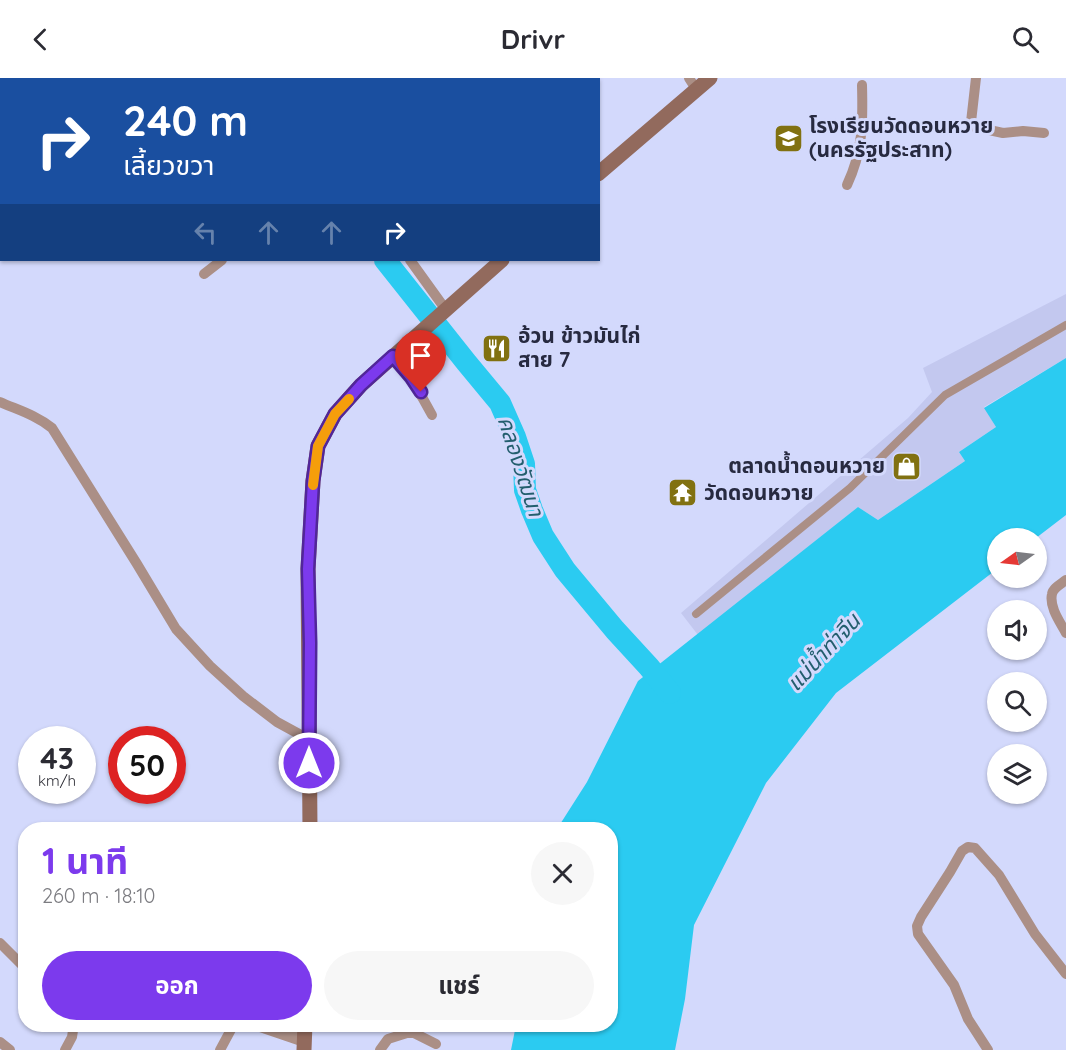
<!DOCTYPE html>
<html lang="th">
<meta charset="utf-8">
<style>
:root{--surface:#fff;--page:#f7f7f7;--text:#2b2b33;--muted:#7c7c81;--accent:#7c3aed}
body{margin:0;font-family:Quicksand,"Noto Sans Thai",sans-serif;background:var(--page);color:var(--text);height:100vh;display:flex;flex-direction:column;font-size:22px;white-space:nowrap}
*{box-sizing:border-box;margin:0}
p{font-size:20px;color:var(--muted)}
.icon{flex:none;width:33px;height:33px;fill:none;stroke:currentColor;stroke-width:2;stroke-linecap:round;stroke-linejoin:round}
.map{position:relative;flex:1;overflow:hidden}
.sheet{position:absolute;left:18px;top:744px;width:600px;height:210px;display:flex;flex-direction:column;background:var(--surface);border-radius:24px;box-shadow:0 2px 4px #0004}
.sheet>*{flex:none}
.hud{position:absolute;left:0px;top:0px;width:600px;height:183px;box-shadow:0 2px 4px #0004;background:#1a4fa0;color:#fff;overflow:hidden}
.needle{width:39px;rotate:256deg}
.buttons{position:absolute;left:987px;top:450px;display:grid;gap:12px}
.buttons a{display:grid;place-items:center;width:60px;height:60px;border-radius:50%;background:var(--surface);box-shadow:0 2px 4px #0004;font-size:30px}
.speed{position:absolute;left:18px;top:648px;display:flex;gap:12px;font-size:30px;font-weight:700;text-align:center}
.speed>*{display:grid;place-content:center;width:78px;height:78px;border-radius:50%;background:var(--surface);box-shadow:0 2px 4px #0004;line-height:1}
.speed small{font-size:15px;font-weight:400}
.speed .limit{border:9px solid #d22;background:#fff;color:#111}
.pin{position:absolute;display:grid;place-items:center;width:51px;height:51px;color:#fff;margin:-62px -26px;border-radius:50% 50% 50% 0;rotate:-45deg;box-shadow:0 0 6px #0007}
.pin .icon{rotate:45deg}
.me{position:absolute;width:66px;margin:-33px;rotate:0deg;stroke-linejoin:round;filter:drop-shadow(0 0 4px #0008)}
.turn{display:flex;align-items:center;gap:21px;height:126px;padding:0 24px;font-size:27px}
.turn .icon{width:78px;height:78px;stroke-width:2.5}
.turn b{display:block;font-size:42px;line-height:51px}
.lanes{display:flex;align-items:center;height:57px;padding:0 24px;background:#0003;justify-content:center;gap:30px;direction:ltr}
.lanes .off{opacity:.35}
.round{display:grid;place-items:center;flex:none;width:63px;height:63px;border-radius:32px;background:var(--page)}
.summary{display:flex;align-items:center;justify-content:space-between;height:102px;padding:0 24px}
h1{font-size:36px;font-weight:700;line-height:45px;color:var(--accent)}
.primary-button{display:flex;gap:12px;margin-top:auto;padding:12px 24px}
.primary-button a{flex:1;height:69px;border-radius:36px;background:var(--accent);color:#fff;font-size:24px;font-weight:700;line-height:69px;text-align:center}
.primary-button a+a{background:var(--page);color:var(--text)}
header{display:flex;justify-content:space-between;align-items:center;height:78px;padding:0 24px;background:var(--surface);font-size:27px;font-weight:700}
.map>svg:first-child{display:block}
</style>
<header><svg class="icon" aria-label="back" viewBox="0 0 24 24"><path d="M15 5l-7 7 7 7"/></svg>Drivr<svg class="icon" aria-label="search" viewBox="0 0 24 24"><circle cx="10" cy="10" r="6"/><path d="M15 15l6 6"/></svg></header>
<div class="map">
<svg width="1066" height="972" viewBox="0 0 1066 972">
<rect width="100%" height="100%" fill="#d3d9fc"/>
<polygon fill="#c3c8ef" points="1066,216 1066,280 984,329 996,349 959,374 965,383 878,442 858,429 698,557 681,535 908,340 932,314 923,290"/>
<polygon fill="#2bcbf1" points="1066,280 1066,437 1036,460 998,460 997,491 836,615 766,705 694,847 685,921 675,972 511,972 516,947 610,946 610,752 557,751 587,704 638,603 858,429 878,442 965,383 959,374 996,349 984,330"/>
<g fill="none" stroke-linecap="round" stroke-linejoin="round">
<g stroke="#2bcbf1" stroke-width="22">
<polyline points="209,0 210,2"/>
<polyline points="385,182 466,284 500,325 515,359 524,386 525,412 532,432 543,458 565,492 615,552 649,589 670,615"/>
</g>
<polyline stroke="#ab8f86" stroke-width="8" points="696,536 850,410 945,317 1066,247"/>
<g stroke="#ab8f86" stroke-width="10">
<polyline points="247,0 248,2"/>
<polyline points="689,0 696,11"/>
<polyline points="976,0 971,44 975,49 1003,55 1023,53 1044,55"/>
<path d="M847,107C863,73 863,44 862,7"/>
<polyline points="410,182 446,232"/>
<polyline points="204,196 222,182"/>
<path d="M393,278C410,298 420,314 432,337"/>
<path d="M0,324C18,332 36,337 52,350L137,486L176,551L210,588L243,618L277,644L310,662"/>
<path d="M1066,502C1061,506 1053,510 1052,516C1049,529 1060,544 1066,555"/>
<polyline points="0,865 26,891"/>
<polyline points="251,946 304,964"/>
<polyline points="282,946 305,956"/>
<polyline points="0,964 10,972"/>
<polyline points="65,972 72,959 74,946"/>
<polyline points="220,972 234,946"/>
<polyline points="380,972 388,961 407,955 414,955 436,966"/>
<polyline points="988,972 968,941 954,907 918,856 917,848 921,839 950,794 962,773 968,769 975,770 999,797 1035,856 1066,896"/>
</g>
<g stroke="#926a5d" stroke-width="15">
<polyline points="598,96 710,0"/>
<polyline points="310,752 308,491 313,403 318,368 335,336 361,307 502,182"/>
<polyline points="304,972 305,946"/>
</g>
</g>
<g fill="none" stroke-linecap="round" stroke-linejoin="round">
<defs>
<polyline id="route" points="309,685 310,565 308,491 313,403 318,368 335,336 361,307 393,278 411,299 421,314"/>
</defs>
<use href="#route" stroke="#51269a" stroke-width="15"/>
<use href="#route" stroke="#7c3aed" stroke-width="10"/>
<polyline stroke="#f59e0b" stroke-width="10" points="313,407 318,368 335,336 349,321"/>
</g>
<defs>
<symbol id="school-square" viewBox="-11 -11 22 22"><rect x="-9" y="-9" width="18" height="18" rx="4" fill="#817111" stroke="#d3d9fc"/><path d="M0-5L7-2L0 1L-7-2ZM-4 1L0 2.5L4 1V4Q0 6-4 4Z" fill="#fff"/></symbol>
<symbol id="restaurant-square" viewBox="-11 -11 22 22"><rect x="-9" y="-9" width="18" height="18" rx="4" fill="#817111" stroke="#d3d9fc"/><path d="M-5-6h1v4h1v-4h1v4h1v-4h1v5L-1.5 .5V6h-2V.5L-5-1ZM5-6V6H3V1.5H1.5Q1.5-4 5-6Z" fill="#fff"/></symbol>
<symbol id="shop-square" viewBox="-11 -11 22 22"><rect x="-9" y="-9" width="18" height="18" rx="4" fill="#817111" stroke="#d3d9fc"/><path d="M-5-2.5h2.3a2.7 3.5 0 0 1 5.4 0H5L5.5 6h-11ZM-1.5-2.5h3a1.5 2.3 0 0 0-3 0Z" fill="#fff"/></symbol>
<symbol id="temple-square" viewBox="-11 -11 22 22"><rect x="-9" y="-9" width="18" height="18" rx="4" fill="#817111" stroke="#d3d9fc"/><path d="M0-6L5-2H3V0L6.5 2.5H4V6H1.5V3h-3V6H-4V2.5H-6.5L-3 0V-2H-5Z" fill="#fff"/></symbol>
</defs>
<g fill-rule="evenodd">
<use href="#school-square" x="772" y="44" width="33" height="33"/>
<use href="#restaurant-square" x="480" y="254" width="33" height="33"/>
<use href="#shop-square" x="890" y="372" width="33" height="33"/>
<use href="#temple-square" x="666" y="398" width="33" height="33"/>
</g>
<g text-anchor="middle" stroke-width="6" stroke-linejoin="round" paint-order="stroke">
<g font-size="21" font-weight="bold" fill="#272a40" stroke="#d3d9fc" text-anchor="start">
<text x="809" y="55">โรงเรียนวัดดอนหวาย<tspan x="809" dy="24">(นครรัฐประสาท)</tspan></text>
<text x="518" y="265">อ้วน ข้าวมันไก่<tspan x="518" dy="24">สาย 7</tspan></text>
<text x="885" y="395" text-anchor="end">ตลาดน้ำดอนหวาย</text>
<text x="704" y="422">วัดดอนหวาย</text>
</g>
<g font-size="22" font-style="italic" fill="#235e6e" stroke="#d3d9fc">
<text transform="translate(521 388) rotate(72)" y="8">คลองวัฒนา</text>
<text transform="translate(823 574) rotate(-47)" y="8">แม่น้ำท่าจีน</text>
</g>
</g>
</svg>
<div class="buttons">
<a><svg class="needle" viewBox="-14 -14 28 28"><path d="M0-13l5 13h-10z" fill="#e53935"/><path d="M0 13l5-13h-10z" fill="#7c7c81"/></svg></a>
<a><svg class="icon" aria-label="sound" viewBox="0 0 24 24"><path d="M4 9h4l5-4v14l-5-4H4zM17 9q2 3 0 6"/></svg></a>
<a><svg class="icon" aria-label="search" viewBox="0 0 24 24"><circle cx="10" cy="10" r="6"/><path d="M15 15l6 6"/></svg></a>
<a><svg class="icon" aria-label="layers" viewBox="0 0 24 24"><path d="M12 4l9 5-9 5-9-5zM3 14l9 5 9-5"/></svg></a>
</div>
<div class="speed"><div>43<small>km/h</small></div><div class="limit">50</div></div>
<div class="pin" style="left:421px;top:314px;background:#d93025"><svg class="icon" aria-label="arrive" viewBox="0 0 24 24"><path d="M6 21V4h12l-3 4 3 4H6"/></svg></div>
<svg class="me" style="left:309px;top:685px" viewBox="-20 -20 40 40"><circle r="17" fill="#7c3aed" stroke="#fff" stroke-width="3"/><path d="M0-11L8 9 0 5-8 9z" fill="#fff"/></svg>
<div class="hud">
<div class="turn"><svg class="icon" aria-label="right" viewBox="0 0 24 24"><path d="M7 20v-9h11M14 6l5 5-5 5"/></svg><div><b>240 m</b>เลี้ยวขวา</div></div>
<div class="lanes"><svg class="icon off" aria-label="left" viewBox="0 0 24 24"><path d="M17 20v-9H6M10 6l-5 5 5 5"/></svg><svg class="icon off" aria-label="ahead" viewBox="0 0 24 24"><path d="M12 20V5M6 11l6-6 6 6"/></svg><svg class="icon off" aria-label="ahead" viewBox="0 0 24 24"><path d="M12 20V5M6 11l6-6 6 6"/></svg><svg class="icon" aria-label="right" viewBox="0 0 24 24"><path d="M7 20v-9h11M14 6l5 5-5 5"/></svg></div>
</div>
<section class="sheet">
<div class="summary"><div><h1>1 นาที</h1><p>260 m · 18:10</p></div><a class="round"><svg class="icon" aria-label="close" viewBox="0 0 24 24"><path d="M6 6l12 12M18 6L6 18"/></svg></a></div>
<div class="primary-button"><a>ออก</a><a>แชร์</a></div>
</section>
</div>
